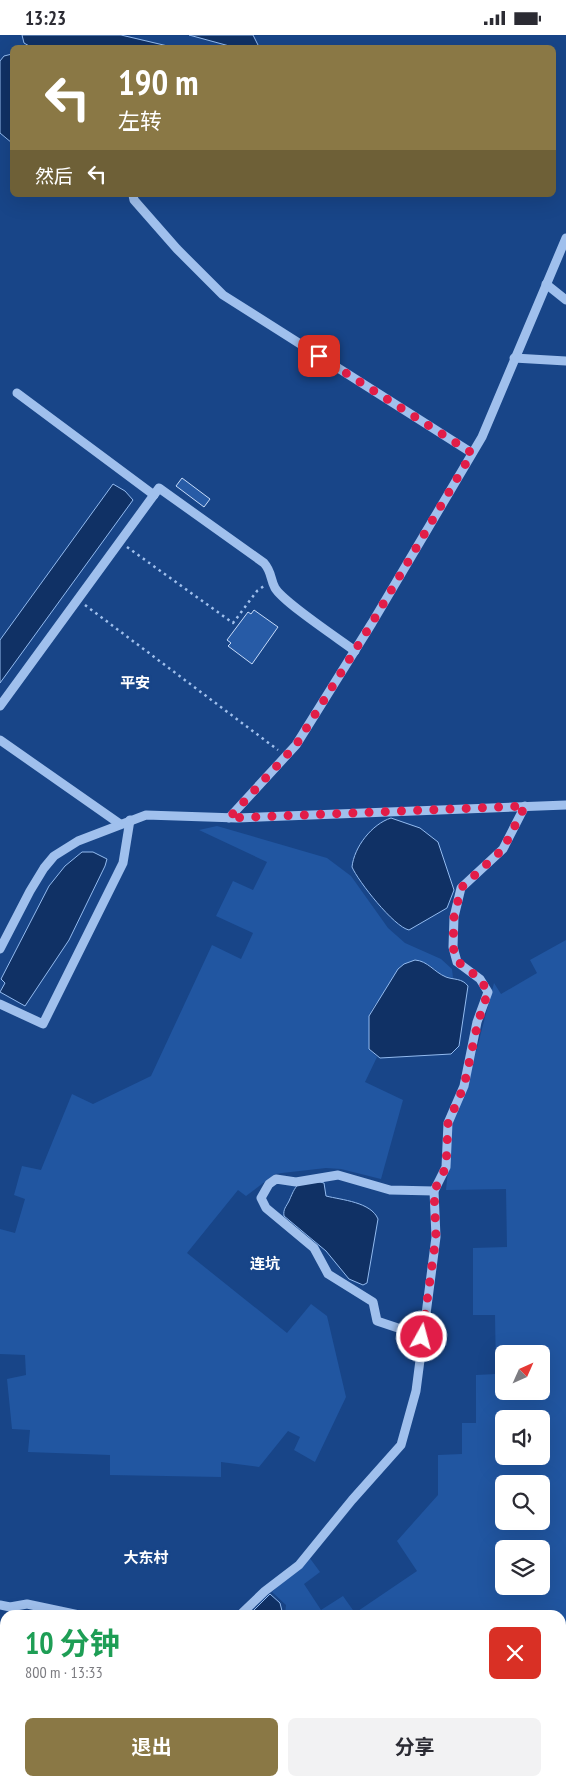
<!DOCTYPE html>
<html lang="zh">
<meta charset="utf-8">
<style>
:root{--surface:#fff;--page:#f2f2f3;--text:#2b2b33;--muted:#7c7c81;--accent:#8a7845}
body{margin:0;font-family:"PT Sans Narrow","Noto Sans SC",sans-serif;background:var(--page);color:var(--text);height:100vh;display:flex;flex-direction:column;font-size:19px;white-space:nowrap}
*{box-sizing:border-box;margin:0}
p{font-size:16px;color:var(--muted)}
.icon{flex:none;width:28px;height:28px;fill:none;stroke:currentColor;stroke-width:2;stroke-linecap:round;stroke-linejoin:round}
.map{position:relative;flex:1;overflow:hidden}
.drawer{position:absolute;left:0px;top:1575px;width:566px;height:176px;display:flex;flex-direction:column;background:var(--surface);border-radius:15px 15px 0 0;box-shadow:0 5px 20px #0002}
.drawer>*{flex:none}
.hud{position:absolute;left:10px;top:10px;width:546px;height:152px;border-radius:8px;box-shadow:0 5px 20px #0002;background:#8a7845;color:#fff;overflow:hidden}
.needle{width:32px;rotate:45deg}
.buttons{position:absolute;left:495px;top:1310px;display:grid;gap:10px}
.buttons a{display:grid;place-items:center;width:55px;height:55px;border-radius:8px;background:var(--surface);box-shadow:0 5px 20px #0002;font-size:25px}
.pin{position:absolute;display:grid;place-items:center;width:42px;height:42px;color:#fff;margin:-21px;border-radius:10px;box-shadow:0 2px 8px #0006}
.me{position:absolute;width:55px;margin:-28px;rotate:7deg;stroke-linejoin:round;filter:drop-shadow(0 0 4px #0008)}
.turn{display:flex;align-items:center;gap:18px;height:105px;padding:0 25px;font-size:22px}
.turn .icon{width:65px;height:65px;stroke-width:2.5}
.turn b{display:block;font-size:35px;line-height:42px}
.then{display:flex;align-items:center;height:48px;padding:0 25px;background:#0003;gap:10px;font-size:19px}
.round{display:grid;place-items:center;flex:none;width:52px;height:52px;border-radius:8px;background:var(--page)}
.summary{display:flex;align-items:center;justify-content:space-between;height:85px;padding:0 25px}
h1{font-size:30px;font-weight:700;line-height:38px;color:#1e9e55}
.cta{display:flex;gap:10px;margin-top:auto;padding:10px 25px}
.cta a{flex:1;height:58px;border-radius:8px;background:var(--accent);color:#fff;font-size:20px;font-weight:700;line-height:58px;text-align:center}
.cta a+a{background:var(--page);color:var(--text)}
.status{display:flex;justify-content:space-between;align-items:center;height:35px;padding:0 25px;background:var(--surface);direction:ltr}
.status svg{height:14px;fill:currentColor}
.map>svg:first-child{display:block}
</style>
<div class="status"><b>13:23</b><svg viewBox="0 0 49 12"><path d="M0 12V9h3v3zM5 12V6h3v6zM10 12V3h3v9zM15 12V0h3v12zM26 1h20v11H26zM47 4h2v5h-2z"/></svg></div>
<div class="map">
<svg width="566" height="1751" viewBox="0 0 566 1751">
<rect width="100%" height="100%" fill="#184588"/>
<g fill="#2156a1" fill-rule="evenodd">
<polygon points="217,791 327,823 351,841 388,893 405,908 441,924 452,934 453,943 444,941 429,930 376,968 372,974 369,981 369,1014 377,1022 365,1047 403,1065 381,1144 341,1134 326,1133 282,1138 275,1139 246,1161 238,1155 187,1218 287,1298 311,1269 327,1281 346,1362 315,1427 294,1415 300,1402 288,1396 259,1432 221,1427 221,1442 110,1440 110,1420 28,1417 30,1395 12,1394 7,1344 26,1340 25,1320 0,1319 0,1194 15,1198 25,1164 14,1160 22,1131 41,1135 72,1059 93,1069 151,1041 212,910 241,924 253,898 216,881 233,846 253,855 267,827 199,795"/>
<path d="M566,905V1751H234L235,1746H561V1580H285L286,1570L272,1557L309,1522L320,1537L304,1549L321,1575L343,1561L355,1578L417,1536L397,1506L438,1460V1420L462,1419V1388H476V1340L496,1339L495,1280H473V1213L507,1212L506,1154L446,1155L453,1084L466,1055L494,948L501,959L537,938L530,925ZM504,1319H541V1356H504ZM504,1384H541V1421H504ZM504,1449H541V1486H504ZM504,1514H541V1551H504Z"/>
<polygon points="0,1642 5,1648 5,1706 0,1716"/>
</g>
<g fill="#103165" stroke="#93bbf0">
<polygon points="22,0 121,0 172,12 31,12 24,8"/>
<polygon points="189,0 253,0 259,12 233,12"/>
<polygon points="12,19 12,108 0,98 0,26 4,21"/>
<polygon points="113,449 125,456 133,465 0,648 0,605"/>
<path d="M391,783L420,793L438,807L454,855L447,873L409,895C394,892 358,846 352,832C354,812 372,789 391,783Z"/>
<polygon points="82,817 93,817 107,824 105,831 69,905 25,971 0,957 5,948 1,944 49,851 65,831"/>
<path d="M415,925C428,926 434,937 446,942C454,945 462,943 468,951L459,1011L451,1019L380,1023L369,1014V981L398,934L404,929Z"/>
<path d="M320,1147L324,1148L326,1161C342,1165 371,1167 378,1184L367,1248L363,1250L349,1244L326,1216L284,1181C283,1174 286,1172 289,1166C298,1145 297,1149 320,1147Z"/>
<polygon points="270,1559 280,1568 283,1580 249,1580"/>
</g>
<g fill="#275ba6" stroke="#c6dbfa">
<polygon points="182,443 210,464 204,472 176,451"/>
<polygon points="254,575 278,592 252,629 228,611 231,608 227,605 248,577 251,579"/>
</g>
<g fill="none" stroke-linecap="round" stroke-linejoin="round">
<g stroke="#a0c0ed" stroke-width="2.5" stroke-dasharray="2.5 4" stroke-linecap="butt">
<polyline points="127,512 233,588 257,556 264,551"/>
<polyline points="85,570 278,715"/>
</g>
<g stroke="#a0c0ed" stroke-width="9">
<polyline points="133,160 134,165 177,214 223,260 472,418"/>
<polyline points="546,249 566,265"/>
<polyline points="514,323 566,326"/>
<polyline points="17,358 154,460"/>
<path d="M0,671L159,453L264,528C272,537 270,544 275,553C283,567 339,604 355,616"/>
<polyline points="0,705 120,789"/>
<polyline points="229,783 296,710 372,588 482,402 566,203"/>
<polyline points="0,914 30,856 44,833 54,821 78,806 146,780 237,783 566,770"/>
<polyline points="0,969 43,989 123,828 130,785"/>
<polyline points="422,1301 377,1286 373,1267 328,1239 314,1213 266,1173 261,1163 269,1149 276,1144 296,1147 338,1140 390,1155 434,1156"/>
<polyline points="0,1570 10,1572 27,1569 79,1580"/>
<polyline points="240,1580 265,1556 299,1530 352,1465 401,1410 416,1356 436,1202 434,1156 446,1132 448,1088 464,1051 477,987 488,957 480,944 457,927 453,912 454,882 461,853 503,814 525,771"/>
</g>
</g>
<g fill="none" stroke-linecap="round" stroke-linejoin="round">
<polyline stroke="#e11d48" stroke-width="9" stroke-dasharray="0 16.2" points="319,321 472,418 372,588 296,710 229,783 525,771 503,814 461,853 454,882 453,912 457,926 480,944 488,957 478,987 464,1051 448,1088 446,1132 434,1156 436,1202 422,1302"/>
</g>
<g text-anchor="middle" stroke-width="5" stroke-linejoin="round" paint-order="stroke">
<g font-size="15" font-weight="bold" fill="#fff" stroke="#184588">
<text x="135" y="653">平安</text>
<text x="265" y="1234">连坑</text>
<text x="146" y="1528">大东村</text>
</g>
</g>
</svg>
<div class="buttons">
<a><svg class="needle" viewBox="-14 -14 28 28"><path d="M0-13l5 13h-10z" fill="#e53935"/><path d="M0 13l5-13h-10z" fill="#7c7c81"/></svg></a>
<a><svg class="icon" aria-label="sound" viewBox="0 0 24 24"><path d="M4 9h4l5-4v14l-5-4H4zM17 9q2 3 0 6"/></svg></a>
<a><svg class="icon" aria-label="search" viewBox="0 0 24 24"><circle cx="10" cy="10" r="6"/><path d="M15 15l6 6"/></svg></a>
<a><svg class="icon" aria-label="layers" viewBox="0 0 24 24"><path d="M12 4l9 5-9 5-9-5zM3 14l9 5 9-5"/></svg></a>
</div>
<div class="pin" style="left:319px;top:321px;background:#d93025"><svg class="icon" aria-label="arrive" viewBox="0 0 24 24"><path d="M6 21V4h12l-3 4 3 4H6"/></svg></div>
<svg class="me" style="left:422px;top:1302px" viewBox="-20 -20 40 40"><circle r="17" fill="#e11d48" stroke="#fff" stroke-width="3"/><path d="M0-11L8 9 0 5-8 9z" fill="#fff"/></svg>
<div class="hud">
<div class="turn"><svg class="icon" aria-label="left" viewBox="0 0 24 24"><path d="M17 20v-9H6M10 6l-5 5 5 5"/></svg><div><b>190 m</b>左转</div></div>
<div class="then">然后<svg class="icon" aria-label="left" viewBox="0 0 24 24"><path d="M17 20v-9H6M10 6l-5 5 5 5"/></svg></div>
</div>
<section class="drawer">
<div class="summary"><div><h1>10 分钟</h1><p>800 m · 13:33</p></div><a class="round" style="background:#d93025;color:#fff"><svg class="icon" aria-label="close" viewBox="0 0 24 24"><path d="M6 6l12 12M18 6L6 18"/></svg></a></div>
<div class="cta"><a>退出</a><a>分享</a></div>
</section>
</div>
